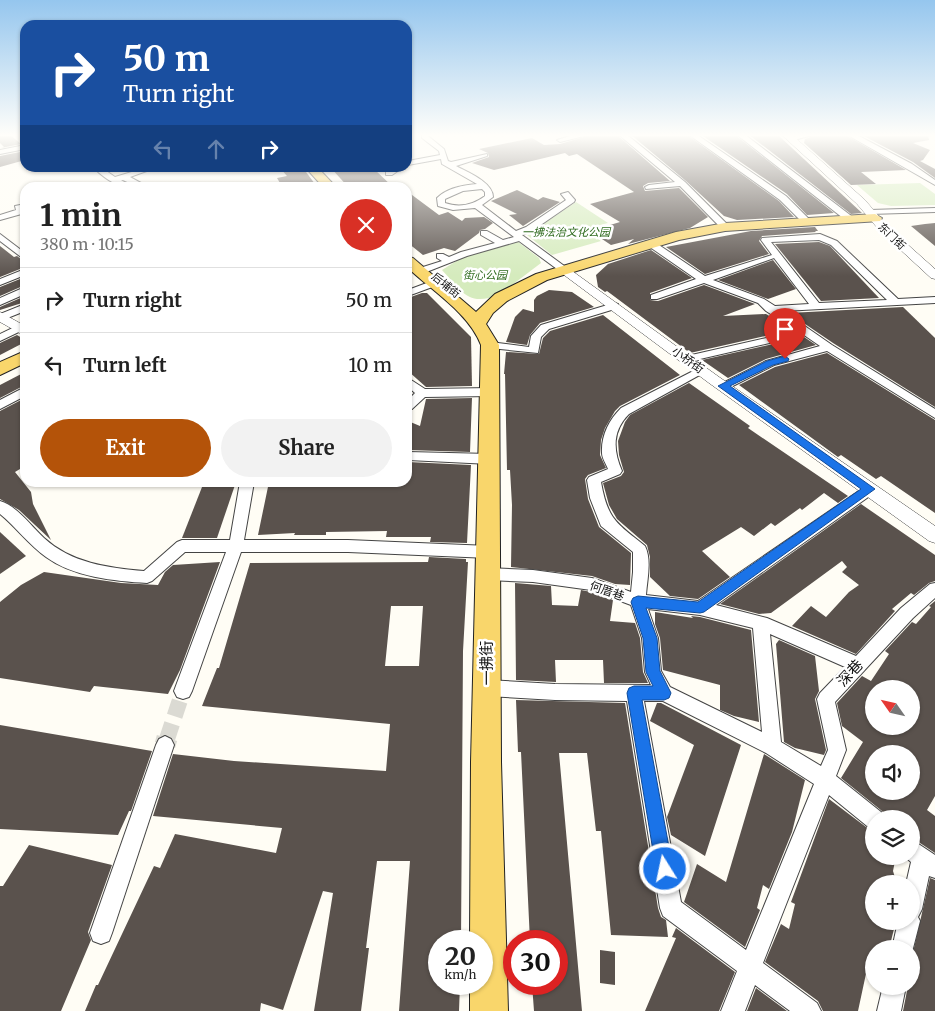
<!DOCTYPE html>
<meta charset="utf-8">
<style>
:root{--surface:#fff;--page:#f2f2f2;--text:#222;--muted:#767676;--line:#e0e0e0;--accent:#b45309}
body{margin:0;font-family:Merriweather,"Noto Sans SC",serif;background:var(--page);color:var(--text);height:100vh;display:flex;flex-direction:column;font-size:19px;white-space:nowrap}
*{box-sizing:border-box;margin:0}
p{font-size:16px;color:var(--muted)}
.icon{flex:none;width:28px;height:28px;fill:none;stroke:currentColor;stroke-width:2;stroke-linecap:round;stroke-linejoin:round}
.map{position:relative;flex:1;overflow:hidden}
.side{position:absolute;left:20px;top:182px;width:392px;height:305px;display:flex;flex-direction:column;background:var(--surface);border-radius:15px;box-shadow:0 1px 4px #0004}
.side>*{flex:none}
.top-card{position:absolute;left:20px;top:20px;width:392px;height:152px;border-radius:15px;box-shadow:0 1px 4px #0004;background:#1a4fa0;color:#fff;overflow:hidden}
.needle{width:32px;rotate:304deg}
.fabs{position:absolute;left:865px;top:680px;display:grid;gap:10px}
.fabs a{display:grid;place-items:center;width:55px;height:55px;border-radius:50%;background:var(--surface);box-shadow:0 1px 4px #0004;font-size:25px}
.speed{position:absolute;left:428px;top:930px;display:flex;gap:10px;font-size:25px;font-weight:700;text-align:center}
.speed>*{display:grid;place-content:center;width:65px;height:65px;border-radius:50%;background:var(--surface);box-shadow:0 1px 4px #0004;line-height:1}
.speed small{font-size:12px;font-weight:400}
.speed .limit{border:8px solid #d22;background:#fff;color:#111}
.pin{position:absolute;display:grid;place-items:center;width:42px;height:42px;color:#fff;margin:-51px -21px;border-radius:50% 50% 50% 0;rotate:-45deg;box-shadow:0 0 5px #0007}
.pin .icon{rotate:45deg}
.me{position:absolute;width:55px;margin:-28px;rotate:350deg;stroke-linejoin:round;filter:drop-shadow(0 0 4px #0008)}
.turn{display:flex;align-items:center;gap:18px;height:105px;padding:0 20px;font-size:22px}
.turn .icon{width:65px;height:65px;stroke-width:2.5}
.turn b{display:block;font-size:35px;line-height:42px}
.lanes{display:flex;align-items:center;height:48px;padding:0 20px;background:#0003;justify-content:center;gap:25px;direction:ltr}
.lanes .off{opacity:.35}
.round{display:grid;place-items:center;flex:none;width:52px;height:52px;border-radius:26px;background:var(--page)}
.headline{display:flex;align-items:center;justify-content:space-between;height:85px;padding:0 20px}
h1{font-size:30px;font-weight:700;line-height:38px}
.button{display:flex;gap:10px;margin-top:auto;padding:10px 20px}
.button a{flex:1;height:58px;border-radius:30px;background:var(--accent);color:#fff;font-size:20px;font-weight:700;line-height:58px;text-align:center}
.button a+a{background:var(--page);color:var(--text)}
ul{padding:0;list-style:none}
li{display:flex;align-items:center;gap:15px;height:65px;padding:0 20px;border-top:1px solid var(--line)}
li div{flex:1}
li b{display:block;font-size:19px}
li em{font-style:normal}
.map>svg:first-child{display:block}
</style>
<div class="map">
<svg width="935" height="1011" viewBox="0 0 935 1011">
<rect width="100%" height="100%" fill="#fffdf5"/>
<g fill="#d5ebbd">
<polygon points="920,183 935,194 935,205 891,206 878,203 857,185"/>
<polygon points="576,202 608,223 584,229 601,241 552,255 527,235"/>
<path d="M517,241L539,258L541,263L500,294C468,308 462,291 442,270L466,255Z"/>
</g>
<g fill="#5a524d" fill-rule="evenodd">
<polygon points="0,134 9,134 21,144 1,148 4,147 0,143"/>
<polygon points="594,134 616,134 670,181 648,183 643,186 645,191 679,188 708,217 690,228 628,244 634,239 611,245 590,231 620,222 590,204 634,192 577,154 569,156 565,153 494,170 472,163 489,157 488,153 479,149 532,138 544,145 560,144"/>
<polygon points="630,134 686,134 779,201 794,217 737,220 724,216 686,181"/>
<polygon points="700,134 734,134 834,213 807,215 787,194"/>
<polygon points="748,134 777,134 862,213 851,214"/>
<polygon points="819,134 844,134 906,170 861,172 876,184 851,185 804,143 805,139"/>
<polygon points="860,134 928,134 929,140 913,143 930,150 923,160 920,161 935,169 935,178 913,162"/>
<polygon points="25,151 25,160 0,167 0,156"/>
<polygon points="280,168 303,168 318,188 283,188 277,178 287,176"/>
<polygon points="331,168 373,168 394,188 349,188"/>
<polygon points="517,190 538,200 543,197 560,202 523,226 509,215 517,214 491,201"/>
<polygon points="408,192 439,215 448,212 462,221 465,218 484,217 493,223 485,229 480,230 479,233 455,251 444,248 423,255 408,243"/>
<polygon points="935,223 935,246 911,226 925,224"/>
<polygon points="815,227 818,231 815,231 816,232 762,236 759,241 769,254 705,274 666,247 751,231"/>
<polygon points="819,242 830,246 879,298 821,301 775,244"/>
<polygon points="0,246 14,257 17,256 25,262 25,267 0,277"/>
<polygon points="651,250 692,278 650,293 650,300 658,301 704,285 755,304 723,316 766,314 792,330 690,353 607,291 605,292 598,287 596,275 608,264"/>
<polygon points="773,260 796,289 768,299 718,280"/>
<polygon points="25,277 25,285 0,296 0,287"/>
<polygon points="549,290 572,292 594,307 540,323 530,335 527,345 506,342 515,317 523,309 534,312 534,300 537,296"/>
<polygon points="422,293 427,293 471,337 472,386 426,387 408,371 408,298"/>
<polygon points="25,296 25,302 0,310 0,307"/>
<polygon points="903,307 935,338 935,407 833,343 789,313"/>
<polygon points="603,315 680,375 620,406 615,411 605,428 601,440 600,455 606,468 588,475 585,479 588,499 599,527 631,553 630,585 615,584 592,576 511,567 512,505 510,470 507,470 505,374 504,374 506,352 539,354 543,338 550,331"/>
<polygon points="17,335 25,340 25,342 0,355 0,343"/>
<polygon points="804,337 816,345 766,359 728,378 702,360"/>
<polygon points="827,353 935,420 935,513 881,476 876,479 841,455 838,457 739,385 775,367"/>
<polygon points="25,372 25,385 0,398 0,385"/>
<polygon points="689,383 750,426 748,428 848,496 838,503 824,493 802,510 800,508 775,526 771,523 754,536 741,527 702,551 730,577 698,599 670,596 650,577 650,557 647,545 617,519 609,505 603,483 621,476 624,472 619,455 618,441 625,422 630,415"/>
<polygon points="25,398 25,466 15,472 31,492 33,504 51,540 19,510 0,499 0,411"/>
<polygon points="472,398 470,452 408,450 408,421 420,426 426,399"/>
<polygon points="408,462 471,465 467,543 430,542 431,537 386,537 387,531 326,532 326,535 294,535 295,533 258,535 269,482 296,482 296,484 408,482"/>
<polygon points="204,482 236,482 217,538 182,538"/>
<polygon points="861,504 935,555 935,581 929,583 914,595 911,593 892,609 895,611 856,654 792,626 811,606 826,617 849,592 859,585 842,572 847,567 842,561 771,613 759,614 720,604"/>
<polygon points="0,532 26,556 0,574"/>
<path d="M429,557L466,559V562H468L463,651L461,941H439V984H460L459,1011H399L410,861H377L366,948H369L361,1011H314L333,893L323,891L283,1010L261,1003L260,1011H85L96,985H98L154,866L160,868L175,834L276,853L282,828L153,816L173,754L234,761L386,771L390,724L202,706L217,668H219L250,563L428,562ZM391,606H423L419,666H385Z"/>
<polygon points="220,562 180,670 168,694 94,686 90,692 0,678 0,602 21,585 44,572 121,583 158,585 165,572 173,565"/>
<polygon points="515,583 551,586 552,605 578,606 581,590 591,592 613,600 610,621 635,623 640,638 643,672 648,683 604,683 603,660 555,660 556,682 516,680"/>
<path d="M935,601V796L927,810L935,816V853L911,837V819H887L882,811L841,778L863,742L842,726L837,703L862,676L871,681L889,654L885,651L912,622L916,624L931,607L929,606ZM874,689H911V726H874ZM874,754H911V791H874Z"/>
<polygon points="655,612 693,618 691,616 700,617 751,630 759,722 734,716 720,710 720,685 663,670 660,638 655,624"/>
<polygon points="779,640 815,656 819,691 815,699 826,750 824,755 795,748 784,742 776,644"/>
<polygon points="516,700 625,703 658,908 661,917 666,920 668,937 611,935 601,831 596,831 587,753 559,753 582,1011 534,1011 532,984 556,984 556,941 530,941 521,752 518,752"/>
<polygon points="657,703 661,703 741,745 705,856 671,835 667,817 694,745 650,721"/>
<polygon points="0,725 152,751 131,811 129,811 118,835 0,829"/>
<polygon points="764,754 805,780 792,832 769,889 763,885 757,908 760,910 745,947 684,902 697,864 726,882"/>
<polygon points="829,799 866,827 874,831 874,856 896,856 893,871 897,884 874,884 874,921 896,921 889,949 874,949 874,973 867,969 858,1011 823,1011 818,1001 765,962 781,924 789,929 795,904 791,902"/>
<polygon points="29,845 112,865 88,932 91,940 61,1011 0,1011 0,886 3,886"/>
<polygon points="930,878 935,880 935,1011 903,1011 908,986 911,986 911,961"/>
<polygon points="676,928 735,972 719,1011 645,1011 676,938 672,937"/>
<polygon points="600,950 615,952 615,985 600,983"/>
<polygon points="756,988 787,1011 747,1011"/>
</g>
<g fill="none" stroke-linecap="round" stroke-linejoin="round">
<polyline stroke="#dbdad3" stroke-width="16" stroke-dasharray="16 8" stroke-linecap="butt" points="167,739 183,691"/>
<polyline stroke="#dbdad3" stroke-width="21" stroke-dasharray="21 11" stroke-linecap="butt" points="165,745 167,738"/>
<defs>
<g id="minor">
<path d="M422,134H428V136L444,149L448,161L451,162L487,154V156L456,166C467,172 493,182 493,197L482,205L516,231L526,227L566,200L561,194L568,192L575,200L574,202L532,231L522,235L567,268V272H561L519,241L467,256L429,271H423V267L442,261L437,258V254H443L449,257L461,252L495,243L481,235V231H487L503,240L514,237L475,208L453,210L438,206L437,198C447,188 463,185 477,184L442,164L441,159L408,165V161L440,155L439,151L422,138ZM482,189L485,192V196C473,205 459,208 445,203V199L463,191Z"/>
<polygon points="577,134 592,134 560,142 557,140"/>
<polygon points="618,134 626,134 685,182 728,225 728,229 722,229 680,186 646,189 645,187 649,185 675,182"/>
<polygon points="688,134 696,134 786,196 811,221 811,225 805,225 780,200"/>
<polygon points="736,134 744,134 854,218 854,222 848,222"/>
<polygon points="802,134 817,134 790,141 787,139"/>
<polygon points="846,134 855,134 912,164 935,180 935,185"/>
<polygon points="25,145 25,149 0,154 0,150"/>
<path d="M94,168H102L115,177L145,168H155L130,177L150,188H140L123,180H121L134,188C119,188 105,179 94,168Z"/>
<polygon points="394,168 402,168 392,175 386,175 386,171"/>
<polygon points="25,204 25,213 0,220 0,215 16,210 15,206"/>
<polygon points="935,208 935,212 870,214 866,212 870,210"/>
<polygon points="0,234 25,253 25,260 0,241"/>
<path d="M820,234L837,241L898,299L935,297V303L783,311L832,345L935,409V418L827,351L774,365L727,389H719L717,386L766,361L820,346L804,335L687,362L682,359L687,356L797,331L766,311L758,303L704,283L657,299H651V295L696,279L647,245V241H653L705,276L772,255L761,240L762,238ZM819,240L831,245L887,300L819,303L771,242ZM774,258L809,304L775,306L764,299L713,280Z"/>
<polygon points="25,269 25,275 0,285 0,279"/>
<polygon points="432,281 437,284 435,286 408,296 408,290"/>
<polygon points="25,287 25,294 0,305 0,298"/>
<polygon points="614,303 618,304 618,308 549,329 541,337 538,353 490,348 485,345 490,342 529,347 531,336 541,325"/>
<polygon points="25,304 25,311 0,321 0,314"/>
<polygon points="25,322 25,329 0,341 0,334"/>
<path d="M701,367L707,370L705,372L629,414C612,431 613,450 622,471L620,474L601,482C608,521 617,523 645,546C652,560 647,580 646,595L698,601L869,484L874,485L876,489L874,493L716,605L767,618L856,656L901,608L930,584L935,583V598L913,618L835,702L846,750L836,776L881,812L884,819H874V829L867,826L829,795L763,963L817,1003L821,1011H790L755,985L745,1011H721L737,971L663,916L660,908L627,701L555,700L487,696L481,694L478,688L481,682L487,680L555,684L651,685L645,672L642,638L631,605L591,590L533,582L488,580L483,578L480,574L483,570L488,568L533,570L592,578L631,592L633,572V552L601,526L590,498L587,480L589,477L608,469C606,464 602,458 602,453C601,436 609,420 621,408ZM648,609L700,615L753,628L762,732L670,687L661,671L658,638ZM770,634L845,667L820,693L817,699L828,750L821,766L781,742ZM644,701H663L766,753L814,784L746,950L681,902Z"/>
<polygon points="408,378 425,389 491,388 497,392 491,396 425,397 412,409 408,410 408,400 415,393 408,387"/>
<polygon points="25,387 25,396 0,409 0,400"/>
<polygon points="408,452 490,454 495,456 496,459 495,462 490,464 408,460"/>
<path d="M240,482H254L244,540H348L489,546L494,548L496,552L494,556L489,558L348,552H241L192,691L189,697L183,699L177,697L174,691L226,552H185L152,581L147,583C114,581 73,577 46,557C29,545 16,527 0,514V501C17,506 31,526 44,538C71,563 108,568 144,571L177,542L182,540H230Z"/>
<polygon points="165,736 171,739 174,745 112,933 109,941 101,944 93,941 90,933 156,745 159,739"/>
<polygon points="911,839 935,855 935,878 929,876 922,909 918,917 920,921 911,956 911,949 892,949 898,921 911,921 911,884 906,884 911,862 904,856 911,856"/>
<polygon points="883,986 906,986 901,1011 877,1011"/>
</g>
<g id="tertiary">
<polygon points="781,134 791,134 865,200 888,227 935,269 935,279 931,278 880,231 857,204"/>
<polygon points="564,266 568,268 719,377 935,526 935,543 929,541 709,383 560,272 558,270 560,268"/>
<polygon points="0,312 25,326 25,336 0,322"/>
</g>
<g id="primary">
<polygon points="306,168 318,168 337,188 324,188"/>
<path d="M875,214L882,218L880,221L725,231L679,240L547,280L507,301L493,313L486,324L499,345L501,762L508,1011H470V984H481V941H470L471,762L481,345C469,313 432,291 408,268V257L413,258L476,312L495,294L536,274L676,232L725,223Z"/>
<polygon points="25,351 25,363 0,375 0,362"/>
</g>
</defs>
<use href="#minor" stroke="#444" stroke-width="2"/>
<use href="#tertiary" stroke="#444" stroke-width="1"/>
<use href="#primary" stroke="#222" stroke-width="2"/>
<use href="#minor" fill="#fff" fill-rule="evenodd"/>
<use href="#tertiary" fill="#fff" fill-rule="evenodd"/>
<use href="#primary" fill="#f9d66b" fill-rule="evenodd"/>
</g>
<linearGradient id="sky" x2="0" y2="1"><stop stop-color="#95c6ee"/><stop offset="0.49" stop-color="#fffefa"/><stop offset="1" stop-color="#fffefa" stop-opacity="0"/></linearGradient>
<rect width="935" height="276" fill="url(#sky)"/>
<polygon fill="#1a73e8" stroke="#114b97" points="785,356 789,359 788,361 773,365 730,386 875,489 704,612 700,613 646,608 657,638 660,671 671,693 669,698 664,700 642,700 673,869 671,875 665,877 659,875 656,869 627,693 629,688 634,686 653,686 646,672 643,638 631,602 633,598 638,596 698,602 861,489 718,386 767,361"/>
<g text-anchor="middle" stroke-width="5" stroke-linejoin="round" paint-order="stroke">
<g font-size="11" font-style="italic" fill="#2f6b1f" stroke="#fff">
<text x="566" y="236">一拂法治文化公园</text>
<text x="485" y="279">街心公园</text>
</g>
<g font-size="11" fill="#111" stroke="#fff">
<text transform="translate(892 236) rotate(44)" y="4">东门街</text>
<text transform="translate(446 285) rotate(39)" y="4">后埔街</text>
</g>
<g font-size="12" fill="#111" stroke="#fff">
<text transform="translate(688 360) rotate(36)" y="4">小桥街</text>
<text transform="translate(607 591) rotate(19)" y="4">何厝巷</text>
</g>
<g font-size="15" fill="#111" stroke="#fff">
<text transform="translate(487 663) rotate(-90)" y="5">一拂街</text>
<text transform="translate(850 673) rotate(-47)" y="5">深巷</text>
</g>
</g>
</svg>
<div class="fabs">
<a><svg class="needle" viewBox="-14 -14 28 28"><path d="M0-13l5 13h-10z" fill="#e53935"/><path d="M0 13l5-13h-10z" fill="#767676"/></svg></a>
<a><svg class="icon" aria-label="sound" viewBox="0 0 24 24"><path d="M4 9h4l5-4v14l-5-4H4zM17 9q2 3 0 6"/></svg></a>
<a><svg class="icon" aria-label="layers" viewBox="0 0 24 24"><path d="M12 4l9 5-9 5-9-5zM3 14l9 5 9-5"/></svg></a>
<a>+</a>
<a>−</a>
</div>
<div class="speed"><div>20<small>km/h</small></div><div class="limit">30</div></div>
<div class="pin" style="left:785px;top:359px;background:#d93025"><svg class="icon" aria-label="arrive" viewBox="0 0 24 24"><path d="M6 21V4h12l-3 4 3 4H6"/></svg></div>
<svg class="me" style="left:665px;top:869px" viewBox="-20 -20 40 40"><circle r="17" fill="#1a73e8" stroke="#fff" stroke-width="3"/><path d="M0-11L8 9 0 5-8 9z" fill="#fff"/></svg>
<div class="top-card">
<div class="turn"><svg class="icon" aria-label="right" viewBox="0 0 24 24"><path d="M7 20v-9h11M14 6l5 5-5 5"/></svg><div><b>50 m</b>Turn right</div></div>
<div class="lanes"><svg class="icon off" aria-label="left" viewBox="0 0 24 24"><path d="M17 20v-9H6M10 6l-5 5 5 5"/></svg><svg class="icon off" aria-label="ahead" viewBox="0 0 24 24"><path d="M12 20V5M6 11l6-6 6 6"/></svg><svg class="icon" aria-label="right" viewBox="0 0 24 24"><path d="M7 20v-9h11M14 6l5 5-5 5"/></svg></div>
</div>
<section class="side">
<div class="headline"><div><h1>1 min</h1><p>380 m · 10:15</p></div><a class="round" style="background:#d93025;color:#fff"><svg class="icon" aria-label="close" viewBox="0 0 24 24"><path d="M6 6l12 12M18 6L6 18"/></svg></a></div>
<ul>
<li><svg class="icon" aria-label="right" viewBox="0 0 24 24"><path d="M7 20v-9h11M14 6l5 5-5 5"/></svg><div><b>Turn right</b></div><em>50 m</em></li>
<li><svg class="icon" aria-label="left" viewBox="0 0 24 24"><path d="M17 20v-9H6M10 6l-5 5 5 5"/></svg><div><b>Turn left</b></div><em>10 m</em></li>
</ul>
<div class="button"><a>Exit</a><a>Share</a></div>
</section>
</div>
